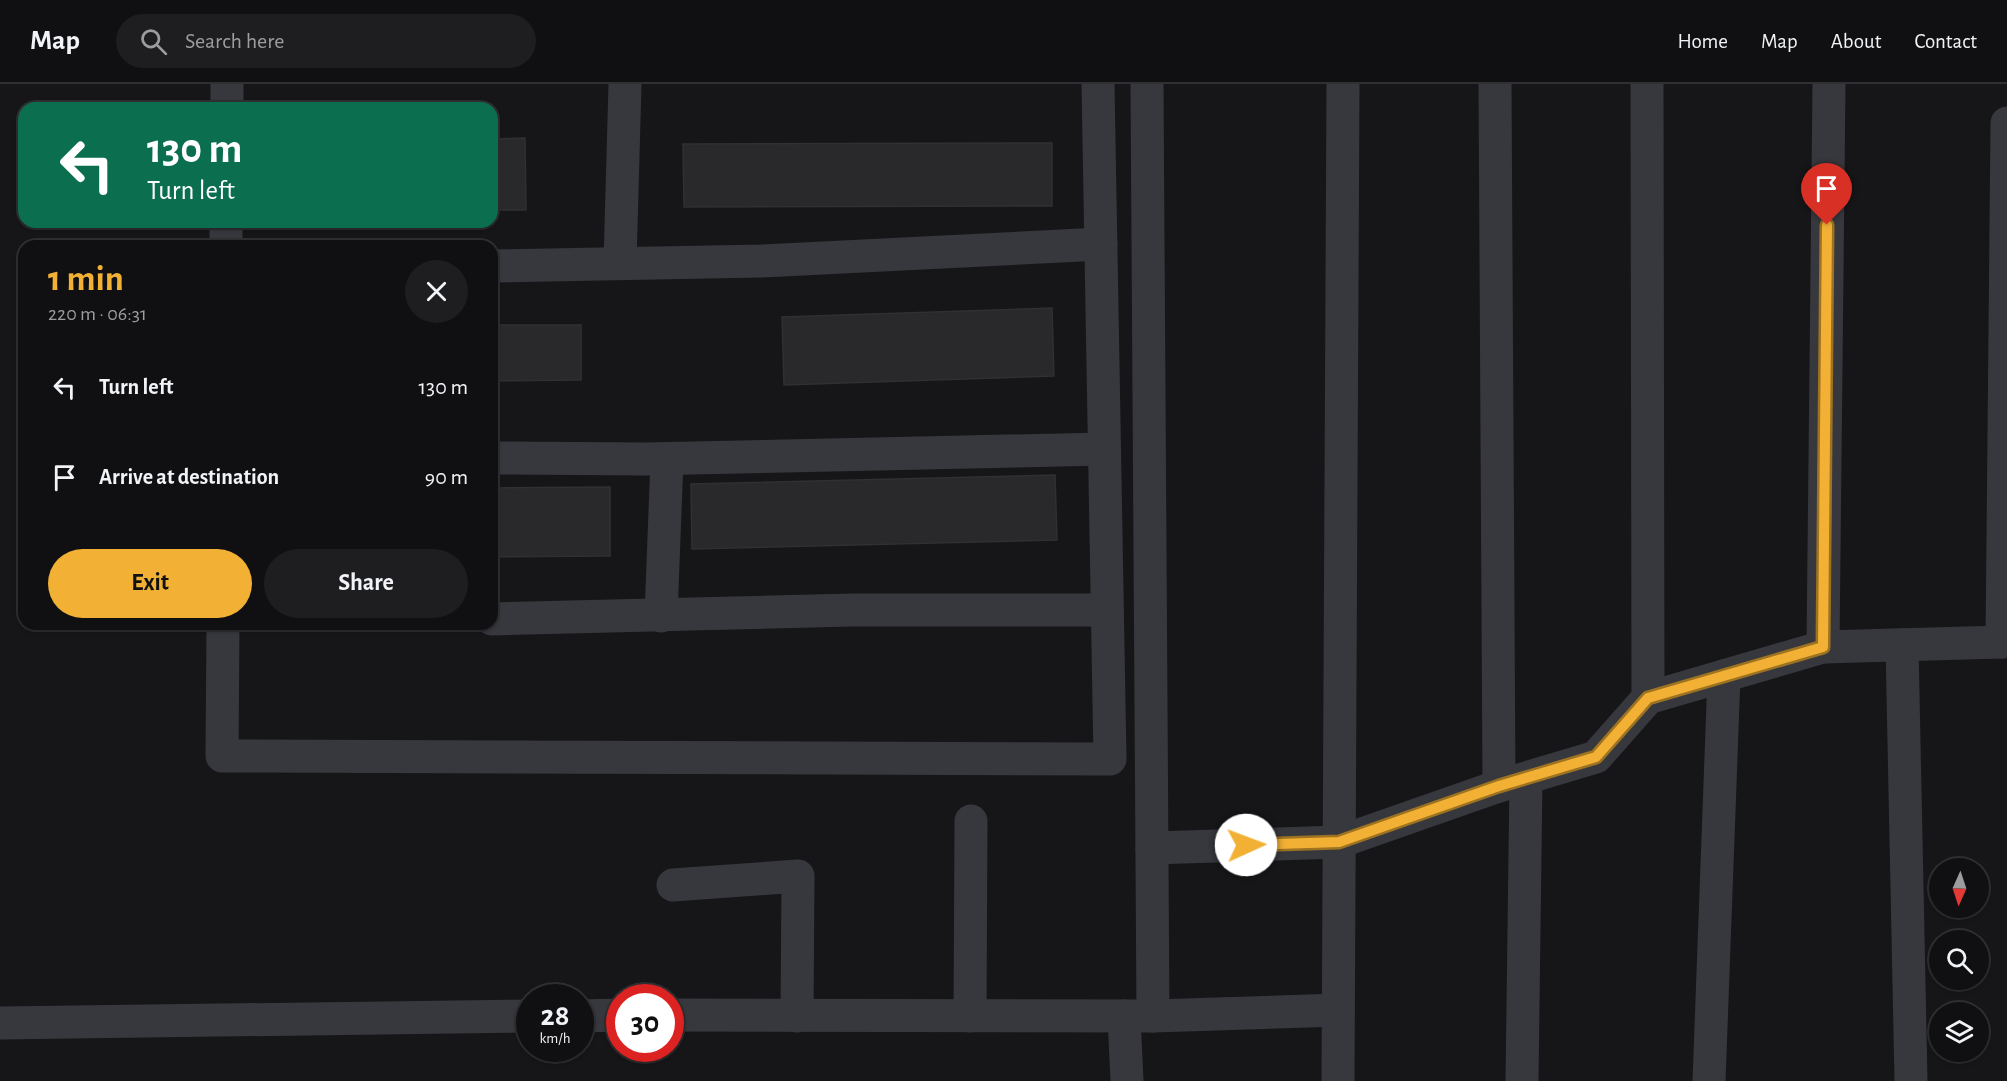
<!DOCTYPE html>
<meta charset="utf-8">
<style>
:root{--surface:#101012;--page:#1e1e20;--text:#f1f3f6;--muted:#9c9d9f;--line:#303032;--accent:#f2b134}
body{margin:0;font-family:"Alegreya Sans",sans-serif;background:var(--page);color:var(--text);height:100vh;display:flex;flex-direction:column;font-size:22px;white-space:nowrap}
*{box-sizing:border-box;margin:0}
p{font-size:20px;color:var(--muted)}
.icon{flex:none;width:33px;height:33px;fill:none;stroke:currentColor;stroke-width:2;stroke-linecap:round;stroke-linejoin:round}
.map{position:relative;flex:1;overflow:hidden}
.drawer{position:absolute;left:18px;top:156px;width:480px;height:390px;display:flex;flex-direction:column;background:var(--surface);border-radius:18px;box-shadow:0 2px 4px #0004,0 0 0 2px var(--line)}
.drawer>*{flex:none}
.top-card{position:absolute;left:18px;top:18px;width:480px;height:126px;border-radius:18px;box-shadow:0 2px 4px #0004,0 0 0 2px var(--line);background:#0b6e4f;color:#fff;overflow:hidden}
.needle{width:39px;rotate:183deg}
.buttons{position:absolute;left:1929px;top:774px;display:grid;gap:12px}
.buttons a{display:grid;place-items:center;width:60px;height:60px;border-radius:50%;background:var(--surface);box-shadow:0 2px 4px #0004,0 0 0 2px var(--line);font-size:30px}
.speed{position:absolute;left:516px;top:900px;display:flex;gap:12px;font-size:30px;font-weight:700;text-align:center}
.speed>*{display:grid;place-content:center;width:78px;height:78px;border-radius:50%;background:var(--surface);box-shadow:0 2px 4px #0004,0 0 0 2px var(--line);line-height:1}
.speed small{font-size:15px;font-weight:400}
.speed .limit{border:9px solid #d22;background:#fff;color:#111}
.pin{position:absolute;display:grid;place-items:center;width:51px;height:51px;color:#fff;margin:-62px -26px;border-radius:50% 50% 50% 0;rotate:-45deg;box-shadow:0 0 6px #0007}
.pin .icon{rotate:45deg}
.me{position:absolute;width:66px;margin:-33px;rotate:88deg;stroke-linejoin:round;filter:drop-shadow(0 0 4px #0008)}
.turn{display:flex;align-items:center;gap:21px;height:126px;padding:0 30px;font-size:27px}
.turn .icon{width:78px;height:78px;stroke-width:2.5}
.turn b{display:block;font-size:42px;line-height:51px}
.round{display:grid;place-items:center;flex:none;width:63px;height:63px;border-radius:32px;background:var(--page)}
.overview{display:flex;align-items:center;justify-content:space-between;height:102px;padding:0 30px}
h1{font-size:36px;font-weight:700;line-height:45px;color:var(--accent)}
.primary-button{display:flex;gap:12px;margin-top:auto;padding:12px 30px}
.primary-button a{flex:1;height:69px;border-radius:36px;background:var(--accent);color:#111;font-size:24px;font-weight:700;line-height:69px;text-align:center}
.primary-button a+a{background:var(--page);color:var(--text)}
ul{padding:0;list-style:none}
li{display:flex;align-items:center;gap:18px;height:90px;padding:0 30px}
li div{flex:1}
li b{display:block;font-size:22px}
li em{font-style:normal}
header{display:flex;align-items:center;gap:36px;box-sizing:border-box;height:84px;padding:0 30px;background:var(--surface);border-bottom:2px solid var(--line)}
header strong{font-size:28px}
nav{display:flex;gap:33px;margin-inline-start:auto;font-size:21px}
.search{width:420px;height:54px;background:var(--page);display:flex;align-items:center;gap:15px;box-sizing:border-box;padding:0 21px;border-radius:33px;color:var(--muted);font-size:22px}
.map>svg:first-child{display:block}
</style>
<header>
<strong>Map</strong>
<div class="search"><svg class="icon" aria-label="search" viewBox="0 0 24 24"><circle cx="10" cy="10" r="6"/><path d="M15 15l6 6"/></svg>Search here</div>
<nav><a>Home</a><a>Map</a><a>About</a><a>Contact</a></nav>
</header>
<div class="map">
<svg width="2007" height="997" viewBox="0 0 2007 997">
<rect width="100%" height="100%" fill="#161618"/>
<g fill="#29292c" stroke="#303034" stroke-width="1.5">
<polygon points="525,54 526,126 492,126 492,55"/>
<polygon points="1052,59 1052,122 684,123 683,60"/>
<polygon points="1052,224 1054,292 784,301 782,233"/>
<polygon points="492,241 581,241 581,296 492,297"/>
<polygon points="1055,391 1057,456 692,465 691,400"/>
<polygon points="610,403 610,472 492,473 492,404"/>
</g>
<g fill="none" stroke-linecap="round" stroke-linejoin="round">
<g stroke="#37383d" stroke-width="33">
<polyline points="1147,0 1153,932"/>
<polyline points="1495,0 1499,702"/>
<polyline points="1647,0 1648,614"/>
<polyline points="227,24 227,0"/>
<polyline points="226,162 226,138"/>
<polyline points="620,179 625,0"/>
<polyline points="492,182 762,177 1101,160"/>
<polyline points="492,374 645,375 1104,365"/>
<polyline points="661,532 667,375"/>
<polyline points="492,535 852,526 1107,526"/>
<polyline points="223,540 222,672 1110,675 1098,0"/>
<polyline points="2002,558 2007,39"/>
<polyline points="1902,561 1911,997"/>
<polyline points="1823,563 1829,0"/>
<polyline points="1152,764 1339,758 1499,702 1596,673 1648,614 1823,563 2002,558 2007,557"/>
<polyline points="673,801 798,792 797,932"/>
<polyline points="670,931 1153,932 1338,926"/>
<polyline points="580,932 620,931"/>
<polyline points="970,932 971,737"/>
<polyline points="1124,932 1127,997"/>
<polyline points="0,939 530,932"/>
<polyline points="1338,997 1343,0"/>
<polyline points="1522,997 1526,695"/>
<polyline points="1709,997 1724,592"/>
</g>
</g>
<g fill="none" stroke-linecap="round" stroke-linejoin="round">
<defs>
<polyline id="route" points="1246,761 1339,758 1499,702 1596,673 1648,614 1823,563 1827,141"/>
</defs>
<use href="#route" stroke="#9d7322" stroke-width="15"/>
<use href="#route" stroke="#f2b134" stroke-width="10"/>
</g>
</svg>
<div class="buttons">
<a><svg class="needle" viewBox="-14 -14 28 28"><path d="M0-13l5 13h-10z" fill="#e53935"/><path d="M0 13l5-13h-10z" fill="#9c9d9f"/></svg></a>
<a><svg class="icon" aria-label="search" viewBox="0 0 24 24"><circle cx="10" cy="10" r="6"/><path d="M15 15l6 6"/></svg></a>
<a><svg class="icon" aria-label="layers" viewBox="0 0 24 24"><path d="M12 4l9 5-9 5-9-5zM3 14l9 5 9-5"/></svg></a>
</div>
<div class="speed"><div>28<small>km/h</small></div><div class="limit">30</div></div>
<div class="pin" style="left:1827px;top:141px;background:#d93025"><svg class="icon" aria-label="arrive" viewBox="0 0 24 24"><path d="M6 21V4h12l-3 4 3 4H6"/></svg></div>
<svg class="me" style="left:1246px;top:761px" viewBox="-20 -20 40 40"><circle r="19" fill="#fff"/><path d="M0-13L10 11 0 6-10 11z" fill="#f2b134"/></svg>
<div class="top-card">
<div class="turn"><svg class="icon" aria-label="left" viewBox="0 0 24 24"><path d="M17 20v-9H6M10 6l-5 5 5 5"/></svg><div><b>130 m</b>Turn left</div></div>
</div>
<section class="drawer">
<div class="overview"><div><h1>1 min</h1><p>220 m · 06:31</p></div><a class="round"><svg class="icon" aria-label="close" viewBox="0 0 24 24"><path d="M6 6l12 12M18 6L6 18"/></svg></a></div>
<ul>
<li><svg class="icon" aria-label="left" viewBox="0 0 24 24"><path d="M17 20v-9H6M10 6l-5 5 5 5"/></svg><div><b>Turn left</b></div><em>130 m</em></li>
<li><svg class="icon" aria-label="arrive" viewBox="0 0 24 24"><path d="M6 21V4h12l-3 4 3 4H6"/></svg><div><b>Arrive at destination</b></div><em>90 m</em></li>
</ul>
<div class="primary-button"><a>Exit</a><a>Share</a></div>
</section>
</div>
